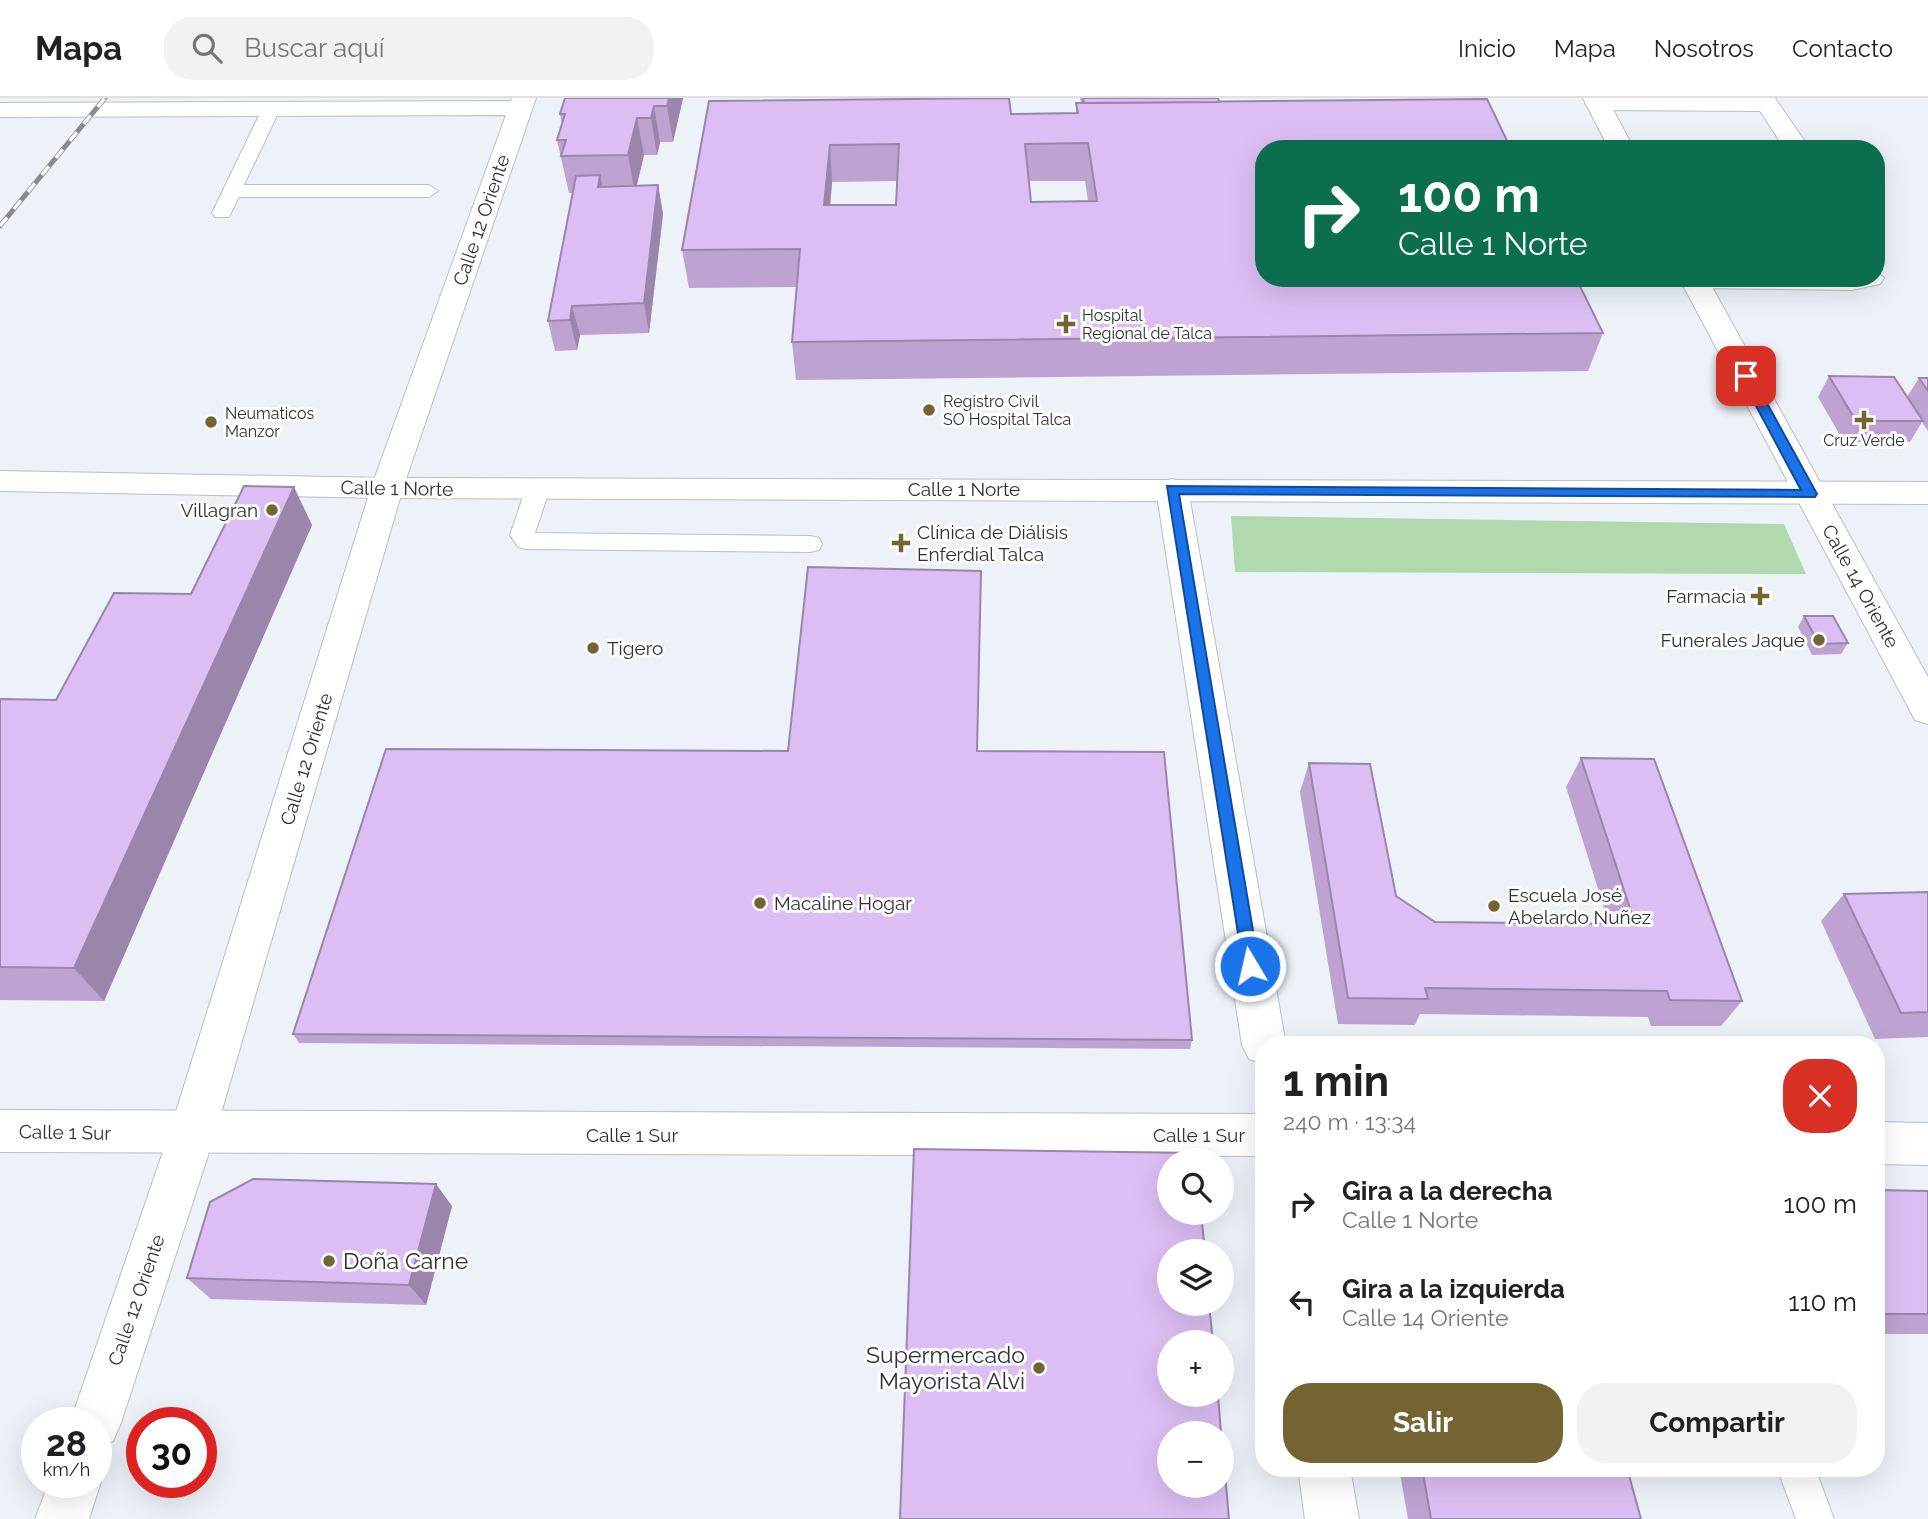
<!DOCTYPE html>
<html lang="es">
<meta charset="utf-8">
<style>
:root{--surface:#fff;--page:#f2f2f2;--text:#202124;--muted:#757577;--line:#e0e0e0;--accent:#746432}
body{margin:0;font-family:Raleway,sans-serif;background:var(--page);color:var(--text);height:100vh;display:flex;flex-direction:column;font-size:26px;white-space:nowrap}
*{box-sizing:border-box;margin:0}
p{font-size:23px;color:var(--muted)}
.icon{flex:none;width:38px;height:38px;fill:none;stroke:currentColor;stroke-width:2;stroke-linecap:round;stroke-linejoin:round}
.map{position:relative;flex:1;overflow:hidden}
.panel{position:absolute;left:1255px;top:938px;width:630px;height:441px;display:flex;flex-direction:column;background:var(--surface);border-radius:28px;box-shadow:0 7px 28px #0002}
.panel>*{flex:none}
.guide{position:absolute;left:1255px;top:42px;width:630px;height:147px;border-radius:28px;box-shadow:0 7px 28px #0002;background:#0b6e4f;color:#fff;overflow:hidden}
.controls{position:absolute;left:1157px;top:1050px;display:grid;gap:14px}
.controls a{display:grid;place-items:center;width:77px;height:77px;border-radius:50%;background:var(--surface);box-shadow:0 7px 28px #0002;font-size:35px}
.speed{position:absolute;left:21px;top:1309px;display:flex;gap:14px;font-size:35px;font-weight:700;text-align:center}
.speed>*{display:grid;place-content:center;width:91px;height:91px;border-radius:50%;background:var(--surface);box-shadow:0 7px 28px #0002;line-height:1}
.speed small{font-size:18px;font-weight:400}
.speed .limit{border:10px solid #d22;background:#fff;color:#111}
.pin{position:absolute;display:grid;place-items:center;width:60px;height:60px;color:#fff;margin:-30px;border-radius:14px;box-shadow:0 4px 10px #0006}
.me{position:absolute;width:77px;margin:-38px;rotate:351deg;stroke-linejoin:round;filter:drop-shadow(0 0 5px #0008)}
.turn{display:flex;align-items:center;gap:24px;height:147px;padding:0 28px;font-size:32px}
.turn .icon{width:91px;height:91px;stroke-width:2.5}
.turn b{display:block;font-size:49px;line-height:60px}
.round{display:grid;place-items:center;flex:none;width:74px;height:74px;border-radius:28px;background:var(--page)}
.head{display:flex;align-items:center;justify-content:space-between;height:119px;padding:0 28px}
h1{font-size:42px;font-weight:700;line-height:52px}
.cta{display:flex;gap:14px;margin-top:auto;padding:14px 28px}
.cta a{flex:1;height:80px;border-radius:28px;background:var(--accent);color:#fff;font-size:28px;font-weight:700;line-height:80px;text-align:center}
.cta a+a{background:var(--page);color:var(--text)}
ul{padding:0;list-style:none}
li{display:flex;align-items:center;gap:21px;height:98px;padding:0 28px}
li div{flex:1}
li b{display:block;font-size:26px}
li em{font-style:normal}
header{display:flex;align-items:center;gap:42px;box-sizing:border-box;height:98px;padding:0 35px;background:var(--surface);border-bottom:2px solid var(--line)}
header strong{font-size:33px}
nav{display:flex;gap:38px;margin-inline-start:auto;font-size:24px}
.search{width:490px;height:63px;background:var(--page);display:flex;align-items:center;gap:18px;box-sizing:border-box;padding:0 24px;border-radius:28px;color:var(--muted);font-size:26px}
.map>svg:first-child{display:block}
</style>
<header>
<strong>Mapa</strong>
<div class="search"><svg class="icon" aria-label="search" viewBox="0 0 24 24"><circle cx="10" cy="10" r="6"/><path d="M15 15l6 6"/></svg>Buscar aquí</div>
<nav><a>Inicio</a><a>Mapa</a><a>Nosotros</a><a>Contacto</a></nav>
</header>
<div class="map">
<svg width="1928" height="1421" viewBox="0 0 1928 1421">
<rect width="100%" height="100%" fill="#ecf2f8"/>
<polygon fill="#b0d9ae" points="1231,418 1784,426 1806,476 1235,474"/>
<g fill="none" stroke-linecap="round" stroke-linejoin="round">
<defs>
<g id="service">
<polygon points="271,6 280,11 244,87 429,87 438,93 429,99 239,99 229,119 215,119 212,115 262,11"/>
<polygon points="538,382 546,385 550,390 535,435 810,438 819,440 822,446 819,452 810,454 526,451 518,449 510,437 526,390 530,385"/>
<polygon points="1777,1370 1815,1370 1834,1421 1796,1421"/>
</g>
<g id="minor">
<polygon points="1588,0 1775,0 1810,51 1785,51 1760,13 1597,12 1588,10 1585,5"/>
<polygon points="1876,173 1884,180 1880,186 1852,192 1694,190 1684,188 1680,182 1876,180"/>
<polygon points="1172,381 1183,384 1188,391 1286,947 1264,947 1264,966 1249,961 1242,947 1156,391 1161,384"/>
<polygon points="1298,1370 1350,1370 1359,1421 1305,1421"/>
</g>
<g id="tertiary">
<polygon points="512,0 536,0 403,390 215,1036 121,1325 113,1343 96,1350 96,1325 70,1325 169,1036 371,390 506,17 0,19 0,5 511,3"/>
<polygon points="1583,0 1607,0 1634,51 1609,51"/>
<polygon points="1679,180 1707,180 1928,579 1928,626 1915,622"/>
<polygon points="96,1372 101,1384 89,1421 35,1421 49,1384 96,1384"/>
</g>
<g id="secondary">
<polygon points="0,373 387,380 1928,384 1928,406 387,400 0,393"/>
<polygon points="0,1012 1264,1016 1264,1058 0,1054"/>
<polygon points="1876,1024 1928,1025 1928,1067 1876,1066"/>
</g>
</defs>
<use href="#service" stroke="#b9bfc4" stroke-width="2"/>
<use href="#minor" stroke="#b9bfc4" stroke-width="2"/>
<use href="#tertiary" stroke="#b9bfc4" stroke-width="2"/>
<use href="#secondary" stroke="#b9bfc4" stroke-width="2"/>
<use href="#service" fill="#fff" fill-rule="evenodd"/>
<use href="#minor" fill="#fff" fill-rule="evenodd"/>
<use href="#tertiary" fill="#fff" fill-rule="evenodd"/>
<use href="#secondary" fill="#fff" fill-rule="evenodd"/>
<defs>
<polyline id="rail" points="0,128 105,0"/>
</defs>
<use href="#rail" stroke="#878b8f" stroke-width="5"/>
<use href="#rail" stroke="#fefefe" stroke-width="3.5" stroke-dasharray="11" stroke-linecap="butt"/>
</g>
<g fill="#bea3d2" fill-rule="evenodd">
<polygon points="565,0 683,0 673,44 660,44 657,57 644,57 636,88 658,87 663,116 649,235 580,237 577,252 555,253 548,223 572,95 569,95 557,42 562,26 560,16"/>
<path d="M1080,0H1218L1219,4L1264,51V180L1603,235L1588,273L796,282L792,244L797,189L689,190L682,152L709,3L1011,16L1076,15V5H1081ZM897,83L896,107H830L832,84ZM1029,83H1085L1088,103L1031,104Z"/>
<polygon points="1829,278 1907,299 1919,280 1928,280 1928,333 1922,324 1910,344 1844,344 1818,299"/>
<polygon points="312,427 104,903 0,902 0,601 56,602 191,496"/>
<polygon points="1804,518 1848,545 1841,556 1812,557 1798,529"/>
<polygon points="788,653 977,653 1192,942 1190,951 299,945 293,936"/>
<polygon points="1581,660 1742,903 1721,928 1651,928 1648,919 1420,916 1415,927 1338,926 1300,694 1309,665 1396,798 1435,824 1609,826 1566,689"/>
<polygon points="1928,794 1928,939 1875,941 1821,823 1844,796"/>
<polygon points="1876,1092 1928,1093 1928,1236 1876,1236"/>
<polygon points="452,1108 426,1207 211,1201 187,1180"/>
<polygon points="1399,1370 1627,1370 1641,1421 1408,1421"/>
</g>
<g fill="#9b85ab">
<polygon points="669,0 683,0 673,44 667,8"/>
<polygon points="654,8 660,44 657,57 651,20"/>
<polygon points="637,20 644,57 635,95 628,57"/>
<polygon points="830,47 832,84 827,145 824,107"/>
<polygon points="600,77 606,106 598,89"/>
<polygon points="658,87 663,116 649,235 644,205"/>
<polygon points="572,208 580,237 577,252 570,222"/>
<polygon points="294,389 312,427 104,903 74,870"/>
<polygon points="436,1086 452,1108 426,1207 409,1187"/>
</g>
<g fill="#ddbef4" stroke="#9b85ab" stroke-width="2" fill-rule="evenodd">
<polygon points="565,0 669,0 667,8 654,8 651,20 637,20 628,57 561,58 566,42 557,42 565,16 560,16"/>
<path d="M1009,0L1011,16L1078,15L1076,5L1487,1L1511,51H1264V105H1262L1264,112V180H1576L1603,235L792,244L800,151L682,152L709,3ZM1088,45L1097,103L1031,104L1025,46ZM899,46L896,107H824L830,47Z"/>
<polygon points="1083,0 1218,0 1219,4 1084,5"/>
<polygon points="600,77 598,89 658,87 644,205 572,208 570,222 548,223 576,78"/>
<polygon points="1829,278 1894,279 1923,323 1856,323"/>
<polygon points="1919,280 1928,280 1928,293"/>
<polygon points="244,388 294,389 74,870 0,869 0,601 56,602 114,495 191,496"/>
<polygon points="808,469 981,473 977,653 1164,654 1192,942 293,936 386,651 788,653"/>
<polygon points="1804,518 1833,518 1848,545 1819,546"/>
<polygon points="1581,660 1654,661 1742,903 1670,902 1667,893 1425,890 1428,901 1348,900 1309,665 1370,666 1396,798 1435,824 1635,826"/>
<polygon points="1928,794 1928,914 1901,915 1844,796"/>
<polygon points="914,1051 1196,1055 1197,1062 1169,1062 1169,1115 1201,1115 1205,1153 1169,1153 1169,1206 1209,1206 1213,1244 1169,1244 1169,1297 1218,1297 1221,1335 1169,1335 1169,1388 1222,1388 1222,1341 1229,1421 900,1421"/>
<polygon points="253,1081 436,1086 409,1187 187,1180 210,1104"/>
<polygon points="1876,1092 1928,1093 1928,1216 1876,1216"/>
<polygon points="1422,1370 1627,1370 1641,1421 1431,1421"/>
</g>
<polygon fill="#1a73e8" stroke="#114b97" stroke-width="2" points="1746,274 1752,278 1817,396 1815,399 1179,396 1259,868 1256,873 1244,873 1167,388 1801,392 1740,278"/>
<g fill="#746432" stroke="#fefefe" stroke-width="2.5">
<path d="M1062.5 215.5h7v7h7v7h-7v7h-7v-7h-7v-7h7z"/>
<circle cx="929" cy="312" r="7"/>
<path d="M1860.5 311.5h7v7h7v7h-7v7h-7v-7h-7v-7h7z"/>
<circle cx="211" cy="324" r="7"/>
<circle cx="272" cy="412" r="7"/>
<path d="M897.5 434.5h7v7h7v7h-7v7h-7v-7h-7v-7h7z"/>
<path d="M1756.5 487.5h7v7h7v7h-7v7h-7v-7h-7v-7h7z"/>
<circle cx="1819" cy="542" r="7"/>
<circle cx="593" cy="550" r="7"/>
<circle cx="760" cy="805" r="7"/>
<circle cx="1494" cy="808" r="7"/>
<circle cx="329" cy="1163" r="7"/>
<circle cx="1039" cy="1270" r="7"/>
</g>
<g text-anchor="middle" stroke-width="6" stroke-linejoin="round" paint-order="stroke">
<g font-size="16" fill="#2e3133" stroke="#fefefe" text-anchor="start">
<text x="1082" y="223">Hospital<tspan x="1082" dy="18">Regional de Talca</tspan></text>
<text x="943" y="309">Registro Civil<tspan x="943" dy="18">SO Hospital Talca</tspan></text>
<text x="225" y="321">Neumaticos<tspan x="225" dy="18">Manzor</tspan></text>
<text x="1864" y="348" text-anchor="middle">Cruz Verde</text>
</g>
<g font-size="19" fill="#2e3133" stroke="#fefefe">
<text transform="translate(481 122) rotate(-71)" y="7">Calle 12 Oriente</text>
<text transform="translate(397 390) rotate(1)" y="7">Calle 1 Norte</text>
<text x="964" y="398">Calle 1 Norte</text>
<text transform="translate(1861 488) rotate(61)" y="7">Calle 14 Oriente</text>
<text transform="translate(306 661) rotate(-73)" y="7">Calle 12 Oriente</text>
<text transform="translate(65 1034) rotate(1)" y="7">Calle 1 Sur</text>
<text x="632" y="1044">Calle 1 Sur</text>
<text x="1199" y="1044">Calle 1 Sur</text>
<text transform="translate(136 1202) rotate(-71)" y="7">Calle 12 Oriente</text>
</g>
<g font-size="19" fill="#2e3133" stroke="#fefefe" text-anchor="start">
<text x="258" y="419" text-anchor="end">Villagran</text>
<text x="917" y="441">Clínica de Diálisis<tspan x="917" dy="22">Enferdial Talca</tspan></text>
<text x="1746" y="505" text-anchor="end">Farmacia</text>
<text x="1805" y="549" text-anchor="end">Funerales Jaque</text>
<text x="607" y="557">Tigero</text>
<text x="1508" y="804">Escuela José<tspan x="1508" dy="22">Abelardo Nuñez</tspan></text>
<text x="774" y="812">Macaline Hogar</text>
</g>
<g font-size="23" fill="#2e3133" stroke="#fefefe" text-anchor="start">
<text x="343" y="1171">Doña Carne</text>
<text x="1025" y="1265" text-anchor="end">Supermercado<tspan x="1025" dy="26">Mayorista Alvi</tspan></text>
</g>
</g>
</svg>
<div class="controls">
<a><svg class="icon" aria-label="search" viewBox="0 0 24 24"><circle cx="10" cy="10" r="6"/><path d="M15 15l6 6"/></svg></a>
<a><svg class="icon" aria-label="layers" viewBox="0 0 24 24"><path d="M12 4l9 5-9 5-9-5zM3 14l9 5 9-5"/></svg></a>
<a>+</a>
<a>−</a>
</div>
<div class="speed"><div>28<small>km/h</small></div><div class="limit">30</div></div>
<div class="pin" style="left:1746px;top:278px;background:#d93025"><svg class="icon" aria-label="arrive" viewBox="0 0 24 24"><path d="M6 21V4h12l-3 4 3 4H6"/></svg></div>
<svg class="me" style="left:1250px;top:868px" viewBox="-20 -20 40 40"><circle r="17" fill="#1a73e8" stroke="#fff" stroke-width="3"/><path d="M0-11L8 9 0 5-8 9z" fill="#fff"/></svg>
<div class="guide">
<div class="turn"><svg class="icon" aria-label="right" viewBox="0 0 24 24"><path d="M7 20v-9h11M14 6l5 5-5 5"/></svg><div><b>100 m</b>Calle 1 Norte</div></div>
</div>
<section class="panel">
<div class="head"><div><h1>1 min</h1><p>240 m · 13:34</p></div><a class="round" style="background:#d93025;color:#fff"><svg class="icon" aria-label="close" viewBox="0 0 24 24"><path d="M6 6l12 12M18 6L6 18"/></svg></a></div>
<ul>
<li><svg class="icon" aria-label="right" viewBox="0 0 24 24"><path d="M7 20v-9h11M14 6l5 5-5 5"/></svg><div><b>Gira a la derecha</b><p>Calle 1 Norte</p></div><em>100 m</em></li>
<li><svg class="icon" aria-label="left" viewBox="0 0 24 24"><path d="M17 20v-9H6M10 6l-5 5 5 5"/></svg><div><b>Gira a la izquierda</b><p>Calle 14 Oriente</p></div><em>110 m</em></li>
</ul>
<div class="cta"><a>Salir</a><a>Compartir</a></div>
</section>
</div>
